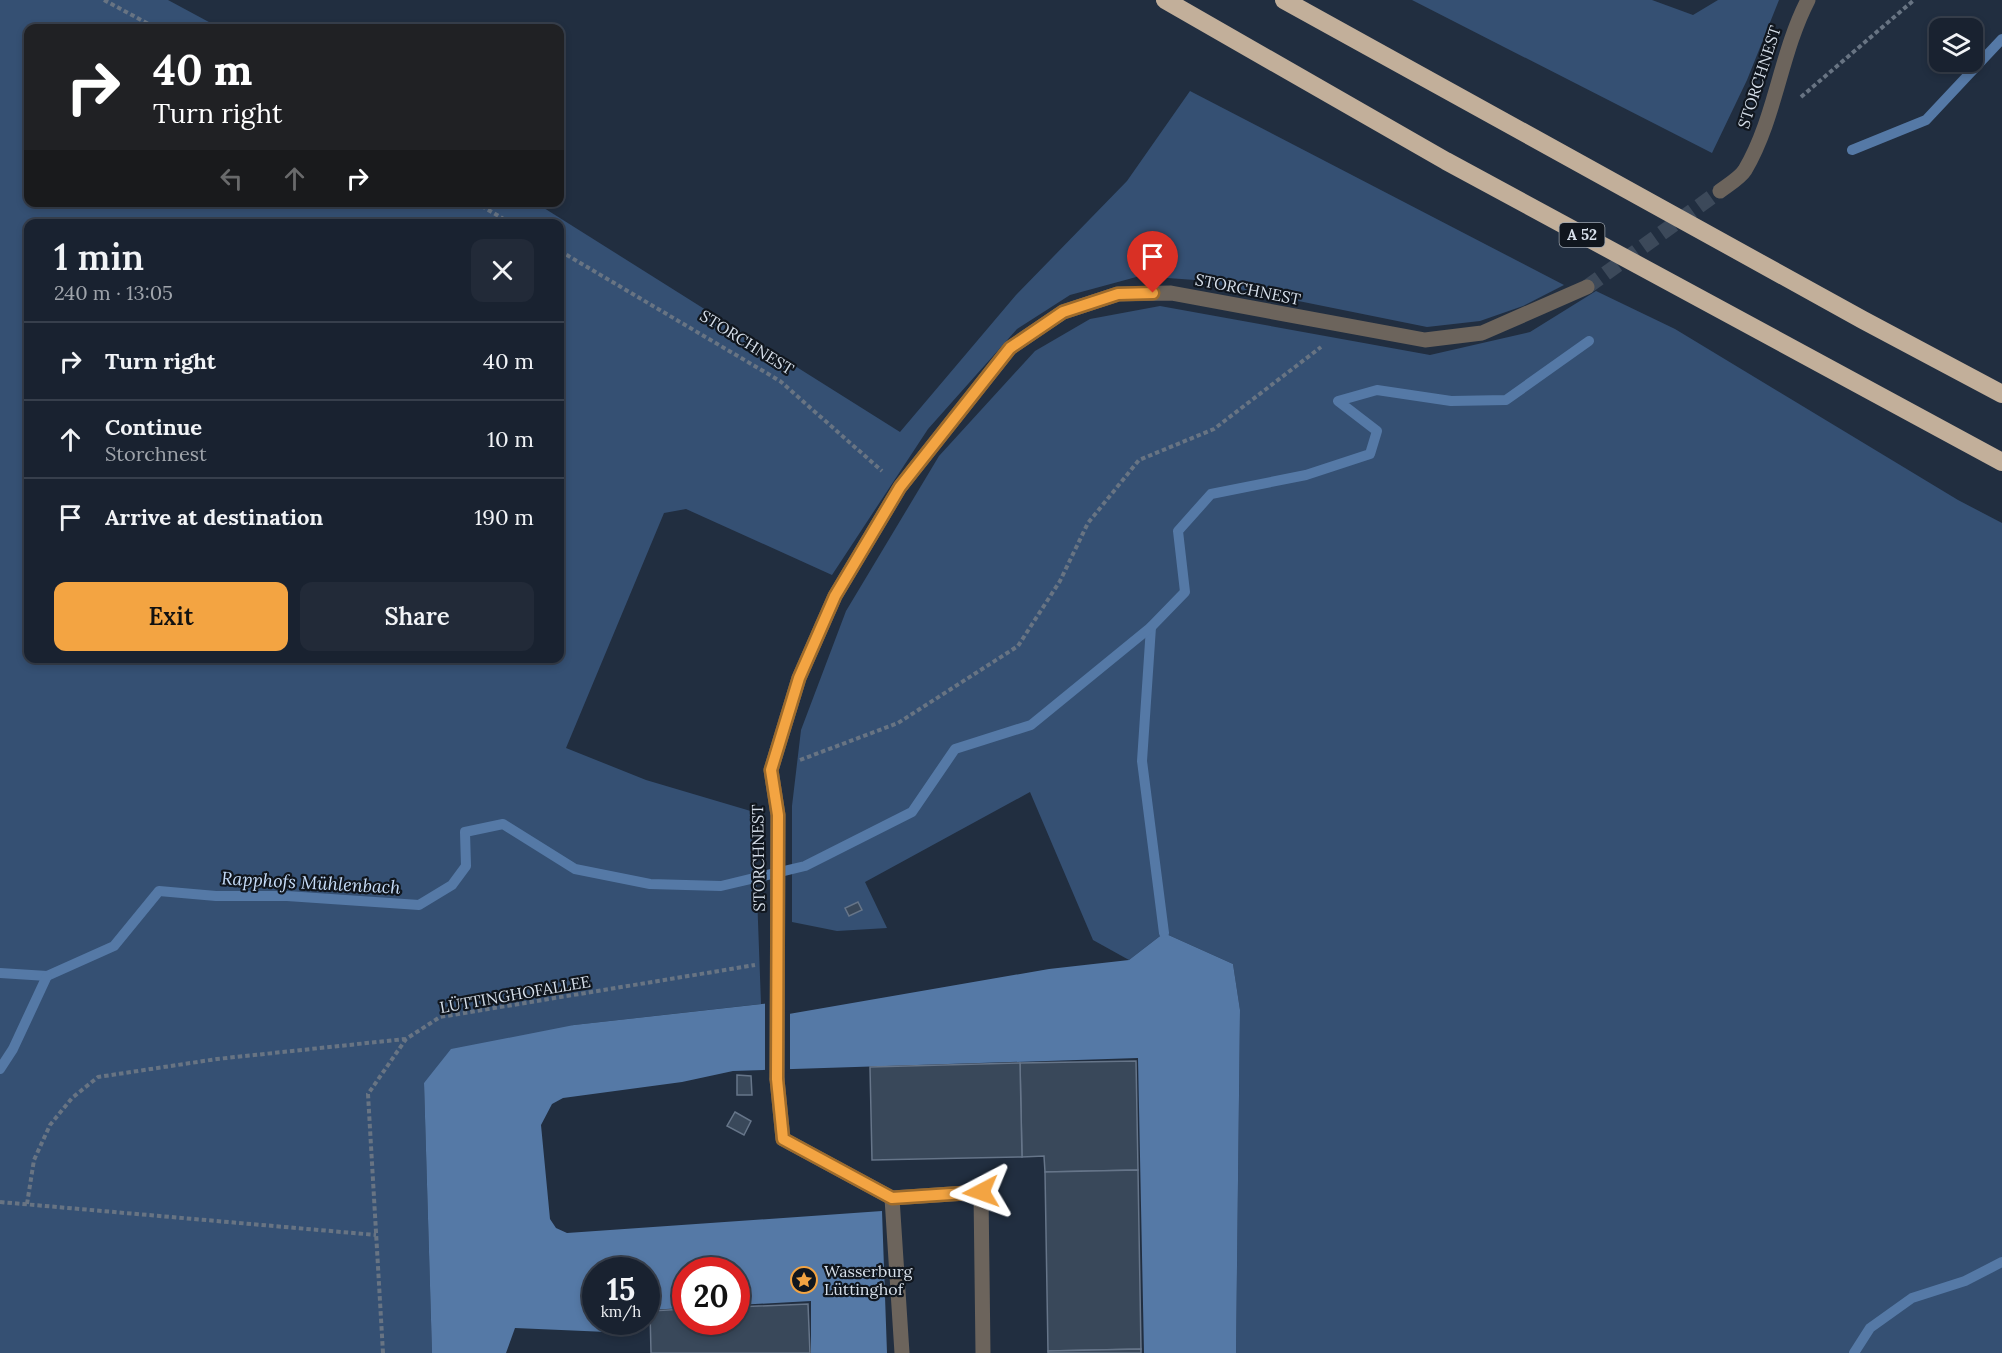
<!DOCTYPE html>
<meta charset="utf-8">
<style>
:root{--surface:#192230;--page:#222a38;--text:#f1f3f6;--muted:#9fa4ab;--line:#373f4c;--accent:#f3a442}
body{margin:0;font-family:Lora,serif;background:var(--page);color:var(--text);height:100vh;display:flex;flex-direction:column;font-size:22px;white-space:nowrap}
*{box-sizing:border-box;margin:0}
p{font-size:20px;color:var(--muted)}
.icon{flex:none;width:33px;height:33px;fill:none;stroke:currentColor;stroke-width:2;stroke-linecap:round;stroke-linejoin:round}
.map{position:relative;flex:1;overflow:hidden}
.panel{position:absolute;left:24px;top:219px;width:540px;height:444px;display:flex;flex-direction:column;background:var(--surface);border-radius:12px;box-shadow:0 3px 9px #0003,0 0 0 2px var(--line)}
.panel>*{flex:none}
.hud{position:absolute;left:24px;top:24px;width:540px;height:183px;border-radius:12px;box-shadow:0 3px 9px #0003,0 0 0 2px var(--line);background:#202124;color:#fff;overflow:hidden}
.controls{position:absolute;left:1929px;top:18px;display:grid;gap:12px}
.controls a{display:grid;place-items:center;width:54px;height:54px;border-radius:12px;background:var(--surface);box-shadow:0 3px 9px #0003,0 0 0 2px var(--line);font-size:30px}
.speed{position:absolute;left:582px;top:1257px;display:flex;gap:12px;font-size:30px;font-weight:700;text-align:center}
.speed>*{display:grid;place-content:center;width:78px;height:78px;border-radius:50%;background:var(--surface);box-shadow:0 3px 9px #0003,0 0 0 2px var(--line);line-height:1}
.speed small{font-size:15px;font-weight:400}
.speed .limit{border:9px solid #d22;background:#fff;color:#111}
.pin{position:absolute;display:grid;place-items:center;width:51px;height:51px;color:#fff;margin:-62px -26px;border-radius:50% 50% 50% 0;rotate:-45deg;box-shadow:0 0 6px #0007}
.pin .icon{rotate:45deg}
.me{position:absolute;width:66px;margin:-33px;rotate:266deg;stroke-linejoin:round;filter:drop-shadow(0 0 4px #0008)}
.turn{display:flex;align-items:center;gap:21px;height:126px;padding:0 30px;font-size:27px}
.turn .icon{width:78px;height:78px;stroke-width:2.5}
.turn b{display:block;font-size:42px;line-height:51px}
.lanes{display:flex;align-items:center;height:57px;padding:0 30px;background:#0003;justify-content:center;gap:30px;direction:ltr}
.lanes .off{opacity:.35}
.round{display:grid;place-items:center;flex:none;width:63px;height:63px;border-radius:12px;background:var(--page)}
.headline{display:flex;align-items:center;justify-content:space-between;height:102px;padding:0 30px}
h1{font-size:36px;font-weight:600;line-height:45px}
.action{display:flex;gap:12px;margin-top:auto;padding:12px 30px}
.action a{flex:1;height:69px;border-radius:12px;background:var(--accent);color:#111;font-size:24px;font-weight:600;line-height:69px;text-align:center}
.action a+a{background:var(--page);color:var(--text)}
ul{padding:0;list-style:none}
li{display:flex;align-items:center;gap:18px;height:78px;padding:0 30px;border-top:2px solid var(--line)}
li div{flex:1}
li b{display:block;font-size:22px}
li em{font-style:normal}
.map>svg:first-child{display:block}
</style>
<div class="map">
<svg width="2002" height="1353" viewBox="0 0 2002 1353">
<rect width="100%" height="100%" fill="#212e40"/>
<g fill="#355073" fill-rule="evenodd">
<path d="M0,0H168L220,28H28V202L536,203L900,432L1016,295L1127,181L1190,91L1564,285L1523,306L1480,321L1427,327L1195,280L1140,276L1070,295L1017,329L928,429L832,575L686,509L664,513L566,748L646,780L754,812L761,1004L574,1025L424,1083L432,1353H0ZM28,224H560V658H28Z"/>
<polygon points="1412,0 1652,0 1693,15 1718,0 1779,0 1747,80 1712,153"/>
<polygon points="1596,291 1675,329 1958,500 2002,523 2002,1353 1236,1353 1240,1010 1233,964 1164,933 1129,960 1093,940 1030,792 865,882 887,928 837,931 792,922 792,806 801,730 846,611 939,456 1035,351 1090,319 1160,306 1430,355 1530,332"/>
</g>
<polygon fill="#5579a6" points="1164,933 1233,964 1240,1010 1236,1353 1144,1353 1138,1058 733,1071 682,1082 563,1098 552,1104 541,1125 550,1219 556,1228 567,1233 882,1211 887,1353 811,1353 811,1301 737,1305 736,1270 686,1270 685,1308 647,1310 646,1270 596,1270 596,1322 607,1322 607,1332 515,1328 506,1353 432,1353 424,1083 451,1049 574,1025 780,1002 783,1015 1049,969 1129,960"/>
<polygon fill="#212e40" points="780,999 785,1012 790,1011 790,1072 765,1073 765,1001"/>
<g fill="none" stroke-linecap="round" stroke-linejoin="round">
<g stroke="#5579a6" stroke-width="10">
<polyline points="1852,150 1926,120 2002,39"/>
<polyline points="1151,627 1142,761 1164,933"/>
<polyline points="0,973 47,976 114,946 159,891 216,896 287,896 419,905 452,885 466,866 465,832 503,824 575,869 650,884 721,886 805,866 912,812 955,749 1031,725 1151,627 1185,592 1178,531 1211,494 1306,475 1370,454 1377,431 1338,401 1377,390 1451,401 1506,400 1589,341"/>
<polyline points="0,1069 13,1049 47,976"/>
<polyline points="1854,1353 1870,1328 1912,1298 1965,1281 2002,1262"/>
</g>
</g>
<g fill="#39485a" stroke="#667589" stroke-width="1.5">
<polygon points="858,902 862,910 849,916 845,908"/>
<polygon points="1136,1061 1138,1170 1045,1172 1044,1156 1022,1157 1020,1063"/>
<polygon points="1020,1063 1022,1157 872,1160 870,1067"/>
<polygon points="737,1075 751,1076 752,1095 737,1095"/>
<polygon points="735,1112 751,1121 744,1135 727,1126"/>
<polygon points="1138,1170 1141,1349 1048,1351 1045,1172"/>
<polygon points="808,1304 810,1353 651,1353 650,1311 686,1309 686,1322 736,1322 736,1307"/>
<polygon points="1141,1349 1141,1353 1048,1353 1048,1351"/>
</g>
<g fill="none" stroke-linecap="round" stroke-linejoin="round">
<polyline stroke="#3c495a" stroke-width="15" stroke-dasharray="15 8" stroke-linecap="butt" points="1587,287 1720,191"/>
<g stroke="#687483" stroke-width="4" stroke-dasharray="4.5 3" stroke-linecap="butt">
<polyline points="104,0 156,28"/>
<polyline points="1801,97 1914,0"/>
<polyline points="475,202 512,224"/>
<polyline points="560,251 780,381 882,471"/>
<polyline points="800,760 898,723 1018,646 1060,581 1088,523 1139,460 1214,429 1321,347"/>
<polyline points="0,1202 376,1235"/>
<polyline points="27,1204 34,1160 50,1125 72,1098 98,1077 217,1059 405,1039"/>
<polyline points="383,1353 368,1094 406,1039 440,1017 755,965"/>
</g>
<g stroke="#6c645c" stroke-width="15">
<polyline points="777,1079 783,1139 892,1198 981,1192 983,1353"/>
<polyline points="892,1198 902,1353"/>
</g>
<g stroke="#6c645c" stroke-width="15">
<path d="M1720,191C1728,185 1740,178 1745,170C1776,117 1780,54 1808,0"/>
<polyline points="777,1079 778,815 771,770 799,678 835,596 900,487 1010,348 1063,312 1118,294 1171,293 1425,340 1482,333 1587,287"/>
</g>
<g stroke="#c2af9a" stroke-width="18">
<polyline points="1165,0 1446,161 2002,462"/>
<polyline points="1284,0 1863,320 2002,394"/>
</g>
</g>
<g fill="none" stroke-linecap="round" stroke-linejoin="round">
<defs>
<polyline id="route" points="981,1192 892,1198 783,1139 777,1079 778,815 771,770 799,678 835,596 900,487 1010,348 1063,312 1118,294 1153,293"/>
</defs>
<use href="#route" stroke="#9e6b2b" stroke-width="15"/>
<use href="#route" stroke="#f3a442" stroke-width="10"/>
</g>
<defs>
<symbol id="sight-ring" viewBox="-11 -11 22 22"><circle r="9.5" fill="#10161e" stroke="#f3a442" stroke-width="1.5"/><path d="M0-6L1.8-2.2L6-1.7L2.9 1.2L3.7 5.4L0 3.3L-3.7 5.4L-2.9 1.2L-6-1.7L-1.8-2.2Z" fill="#f3a442"/></symbol>
</defs>
<g fill-rule="evenodd">
<use href="#sight-ring" x="789" y="1265" width="30" height="30"/>
</g>
<g text-anchor="middle" stroke-width="4.5" stroke-linejoin="round" paint-order="stroke">
<rect fill="#10161e" stroke="#9ba3ad" stroke-width="1.5" x="1559.5" y="223" width="45" height="24" rx="4.5"/>
<g font-size="15" font-weight="bold" fill="#d6dfea">
<text x="1582" y="240">A 52</text>
</g>
<g font-size="16" fill="#d6dfea" stroke="#10161e">
<text transform="translate(1759 77) rotate(-72)" y="6">STORCHNEST</text>
<text transform="translate(1248 289) rotate(11)" y="6">STORCHNEST</text>
<text transform="translate(747 342) rotate(32)" y="6">STORCHNEST</text>
<text transform="translate(758 858) rotate(-91)" y="6">STORCHNEST</text>
<text transform="translate(515 994) rotate(-10)" y="6">LÜTTINGHOFALLEE</text>
</g>
<g font-size="16" fill="#d6dfea" stroke="#10161e" text-anchor="start">
<text x="824" y="1277">Wasserburg<tspan x="824" dy="18">Lüttinghof</tspan></text>
</g>
<g font-size="18" font-style="italic" fill="#c7ddf9" stroke="#10161e">
<text transform="translate(311 883) rotate(3)" y="6">Rapphofs Mühlenbach</text>
</g>
</g>
</svg>
<div class="controls">
<a><svg class="icon" aria-label="layers" viewBox="0 0 24 24"><path d="M12 4l9 5-9 5-9-5zM3 14l9 5 9-5"/></svg></a>
</div>
<div class="speed"><div>15<small>km/h</small></div><div class="limit">20</div></div>
<div class="pin" style="left:1153px;top:293px;background:#d93025"><svg class="icon" aria-label="arrive" viewBox="0 0 24 24"><path d="M6 21V4h12l-3 4 3 4H6"/></svg></div>
<svg class="me" style="left:981px;top:1192px" viewBox="-20 -20 40 40"><path d="M0-17L14 15 0 8-14 15z" fill="#f3a442" stroke="#fff" stroke-width="4"/></svg>
<div class="hud">
<div class="turn"><svg class="icon" aria-label="right" viewBox="0 0 24 24"><path d="M7 20v-9h11M14 6l5 5-5 5"/></svg><div><b>40 m</b>Turn right</div></div>
<div class="lanes"><svg class="icon off" aria-label="left" viewBox="0 0 24 24"><path d="M17 20v-9H6M10 6l-5 5 5 5"/></svg><svg class="icon off" aria-label="ahead" viewBox="0 0 24 24"><path d="M12 20V5M6 11l6-6 6 6"/></svg><svg class="icon" aria-label="right" viewBox="0 0 24 24"><path d="M7 20v-9h11M14 6l5 5-5 5"/></svg></div>
</div>
<section class="panel">
<div class="headline"><div><h1>1 min</h1><p>240 m · 13:05</p></div><a class="round"><svg class="icon" aria-label="close" viewBox="0 0 24 24"><path d="M6 6l12 12M18 6L6 18"/></svg></a></div>
<ul>
<li><svg class="icon" aria-label="right" viewBox="0 0 24 24"><path d="M7 20v-9h11M14 6l5 5-5 5"/></svg><div><b>Turn right</b></div><em>40 m</em></li>
<li><svg class="icon" aria-label="ahead" viewBox="0 0 24 24"><path d="M12 20V5M6 11l6-6 6 6"/></svg><div><b>Continue</b><p>Storchnest</p></div><em>10 m</em></li>
<li><svg class="icon" aria-label="arrive" viewBox="0 0 24 24"><path d="M6 21V4h12l-3 4 3 4H6"/></svg><div><b>Arrive at destination</b></div><em>190 m</em></li>
</ul>
<div class="action"><a>Exit</a><a>Share</a></div>
</section>
</div>
